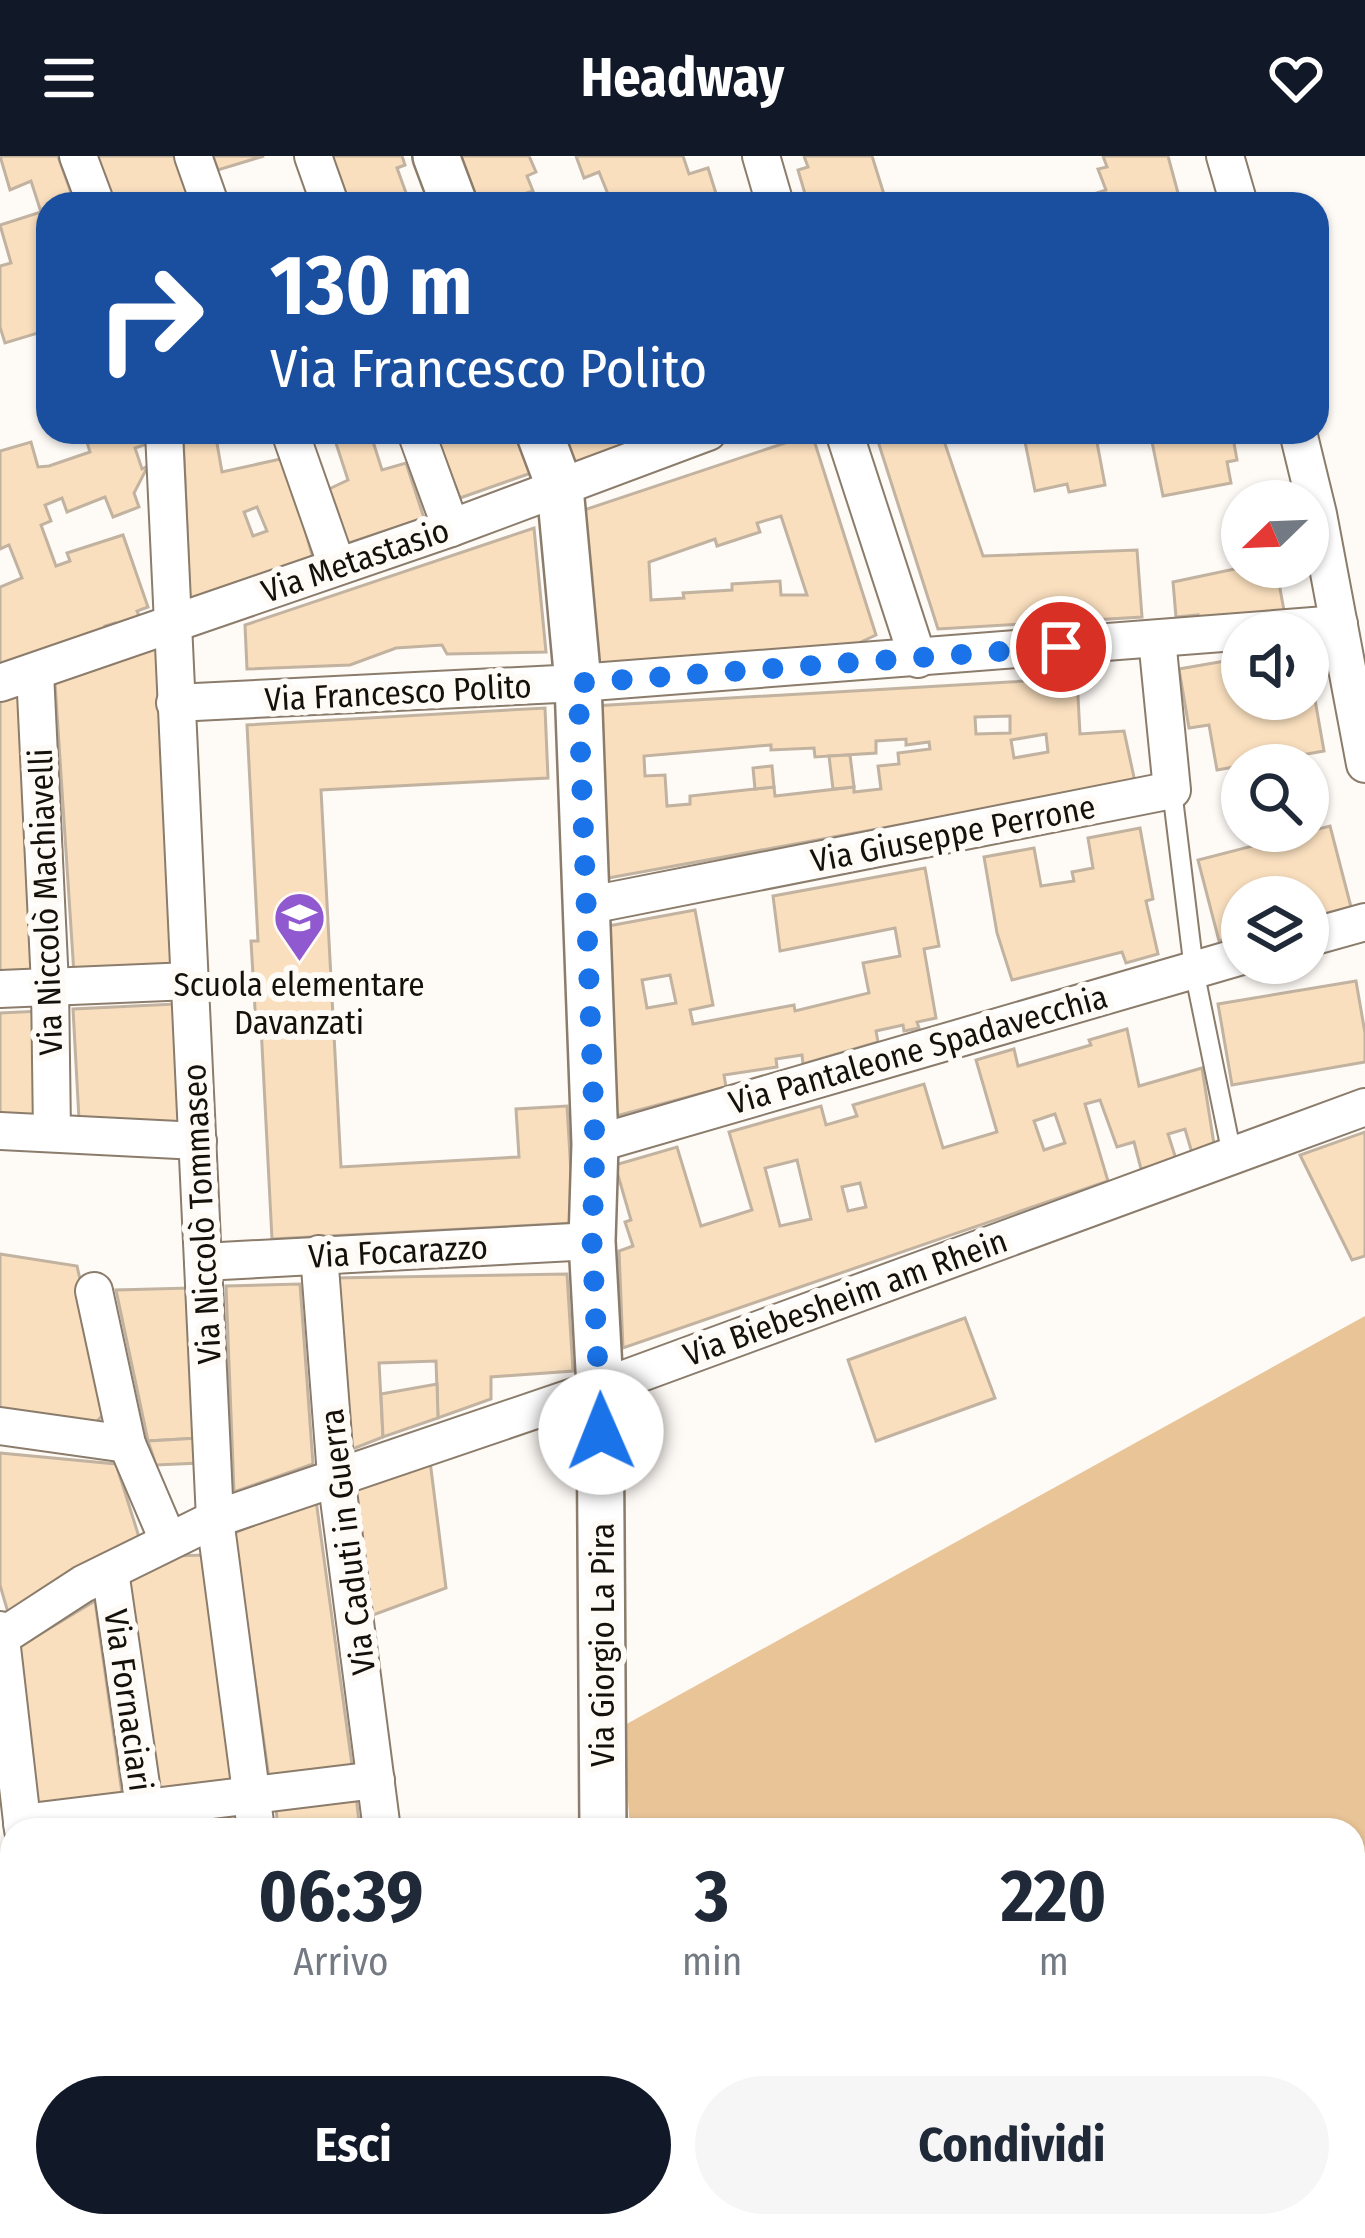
<!DOCTYPE html>
<html lang="it">
<meta charset="utf-8">
<style>
:root{--surface:#fff;--page:#f6f6f7;--text:#1f2937;--muted:#747a83;--accent:#111827}
body{margin:0;font-family:"Fira Sans Condensed",sans-serif;background:var(--page);color:var(--text);height:100vh;display:flex;flex-direction:column;font-size:45px;white-space:nowrap}
*{box-sizing:border-box;margin:0}
p{font-size:39px;color:var(--muted)}
.icon{flex:none;width:66px;height:66px;fill:none;stroke:currentColor;stroke-width:2;stroke-linecap:round;stroke-linejoin:round}
.map{position:relative;flex:1;overflow:hidden}
.details{position:absolute;left:0px;top:1662px;width:1365px;height:420px;display:flex;flex-direction:column;background:var(--surface);border-radius:36px 36px 0 0;box-shadow:0 3px 9px #0004}
.details>*{flex:none}
.guide{position:absolute;left:36px;top:36px;width:1293px;height:252px;border-radius:36px;box-shadow:0 3px 9px #0004;background:#1a4fa0;color:#fff;overflow:hidden}
.needle{width:78px;rotate:247deg}
.controls{position:absolute;left:1221px;top:324px;display:grid;gap:24px}
.controls a{display:grid;place-items:center;width:108px;height:108px;border-radius:50%;background:var(--surface);box-shadow:0 3px 9px #0004;font-size:60px}
.pin{position:absolute;display:grid;place-items:center;width:102px;height:102px;color:#fff;margin:-51px;border:6px solid #fff;border-radius:50%;box-shadow:0 3px 12px #0007}
.me{position:absolute;width:132px;margin:-66px;rotate:359deg;stroke-linejoin:round;filter:drop-shadow(0 0 9px #0008)}
.turn{display:flex;align-items:center;gap:42px;height:252px;padding:0 36px;font-size:54px}
.turn .icon{width:156px;height:156px;stroke-width:2.5}
.turn b{display:block;font-size:84px;line-height:102px}
.eta{display:flex;justify-content:space-evenly;align-items:center;height:204px;text-align:center}
.eta b{font-size:72px;font-weight:700;line-height:84px}
.action{display:flex;gap:24px;margin-top:auto;padding:24px 36px}
.action a{flex:1;height:138px;border-radius:72px;background:var(--accent);color:#fff;font-size:48px;font-weight:700;line-height:138px;text-align:center}
.action a+a{background:var(--page);color:var(--text)}
header{display:flex;justify-content:space-between;align-items:center;height:156px;padding:0 36px;background:var(--accent);color:#fff;font-size:54px;font-weight:700}
.map>svg:first-child{display:block}
</style>
<header><svg class="icon" aria-label="menu" viewBox="0 0 24 24"><path d="M4 6h16M4 12h16M4 18h16"/></svg>Headway<svg class="icon" aria-label="heart" viewBox="0 0 24 24"><path d="M12 20l-8-8c-3-5 5-10 8-4 3-6 11-1 8 4z"/></svg></header>
<div class="map">
<svg width="1365" height="2082" viewBox="0 0 1365 2082">
<rect width="100%" height="100%" fill="#fefaf6"/>
<g fill="#e9c497">
<polygon points="1365,1160 1365,1980 1353,1982 1353,1674 630,1674 623,1570"/>
<polygon points="656,2070 841,2070 771,2082 657,2082"/>
</g>
<g fill="#f9dfbe" stroke="#c2b2a0" stroke-width="3" fill-rule="evenodd">
<polygon points="0,0 58,0 75,48 48,48 48,174 5,187 0,171 0,110 11,107 0,69 41,56 31,25 10,34"/>
<polygon points="94,0 177,0 194,48 111,48"/>
<polygon points="213,0 264,0 218,14"/>
<polygon points="332,0 402,0 405,9 397,12 410,48 350,48"/>
<polygon points="454,0 529,0 536,16 527,20 533,35 527,37 532,48 473,48"/>
<polygon points="576,0 683,0 689,18 708,12 719,47 612,48 599,16 584,22"/>
<polygon points="804,0 872,0 887,48 808,48 798,14 808,11"/>
<polygon points="1103,0 1168,0 1181,48 1064,48 1106,34 1098,13 1107,11"/>
<polygon points="84,276 147,277 150,287 135,292 142,313 148,310 134,337 139,351 113,361 105,341 67,356 62,342 45,349 51,365 41,369 56,410 70,405 67,397 123,379 148,451 137,455 142,467 118,475 115,467 105,470 106,476 0,511 0,431 22,422 9,389 0,393 0,295 31,286 38,311 49,310 90,296"/>
<path d="M183,276H215L222,316L285,302L314,406L190,446ZM257,351L267,375L253,380L244,356Z"/>
<polygon points="318,276 370,276 382,314 406,307 424,362 346,388 329,333 348,324 334,281 321,285"/>
<polygon points="435,276 520,276 534,316 460,342"/>
<polygon points="561,276 671,276 574,310"/>
<polygon points="875,276 941,276 983,400 1137,394 1142,461 938,473"/>
<polygon points="1023,276 1095,276 1105,329 1069,336 1067,328 1035,335"/>
<polygon points="1150,276 1232,276 1237,304 1227,306 1231,327 1163,340"/>
<path d="M812,278L876,479L850,491L589,509L581,355ZM781,360L807,439H781L780,425L732,428V434L683,437L684,442L651,444L649,406L715,383L717,390L760,376L757,367Z"/>
<polygon points="534,372 546,496 447,498 442,489 396,492 350,509 247,513 245,469"/>
<polygon points="1244,411 1276,411 1285,460 1198,468 1198,459 1176,461 1173,426"/>
<polygon points="157,491 173,811 74,818 55,527"/>
<polygon points="1242,502 1242,543 1308,543 1308,504 1324,595 1217,614 1209,569 1189,572 1179,513"/>
<path d="M1077,522L1080,578L1124,575L1135,626L603,723L593,550ZM1010,560V577L976,578L975,561ZM1046,578L1048,596L1014,602L1011,584ZM906,583V589L929,586L930,593L898,597L899,608L878,610L881,633L854,636V631L775,640L774,631L690,640V648L667,650L665,619L645,620L644,600L771,589V594L814,592L815,601L876,597V585Z"/>
<polygon points="21,537 37,820 0,822 0,544"/>
<polygon points="545,552 548,622 321,634 341,1011 519,1001 516,953 567,950 574,1067 272,1083 261,870 256,870 251,785 258,785 247,569"/>
<polygon points="850,599 854,631 833,633 829,600"/>
<polygon points="772,610 774,631 755,633 753,612"/>
<polygon points="1330,670 1351,751 1308,762 1308,741 1242,741 1242,779 1219,785 1198,704"/>
<polygon points="1140,672 1153,743 1146,745 1158,798 1126,807 1122,796 1012,824 997,777 984,701 1034,692 1041,730 1074,725 1072,716 1093,712 1088,682"/>
<path d="M925,712L939,790L924,793L936,862L917,866L919,872L904,875L903,869L876,875L878,886L803,908L802,899L776,903L777,911L724,919L726,931L616,960L603,771L695,754L713,849L690,854L693,868L794,849L795,855L869,837L863,807L900,800L895,772L780,795L773,740ZM670,819L676,847L647,852L642,824Z"/>
<polygon points="1356,825 1365,877 1365,906 1232,929 1218,848"/>
<polygon points="175,848 180,968 79,963 73,853"/>
<polygon points="41,855 42,960 0,957 0,857"/>
<path d="M1127,873L1139,930L1202,912L1214,988L1192,997L1185,973L1168,978L1176,1003L1141,1013L1134,986L1117,991L1100,944L1085,948L1108,1025L623,1192L619,1095L633,1090L625,1066L631,1064L615,1009L677,991L701,1070L752,1054L729,976L821,950L826,969L857,960L853,949L924,928L943,992L997,976L976,904L1014,893L1018,910L1091,889L1089,884ZM1055,958L1065,987L1044,994L1034,965ZM797,1004L811,1063L780,1070L765,1012ZM860,1027L866,1051L848,1055L842,1031Z"/>
<polygon points="1365,976 1365,1100 1352,1104 1300,999"/>
<polygon points="0,1098 77,1110 109,1253 94,1268 0,1258"/>
<polygon points="567,1118 573,1215 491,1221 491,1243 438,1262 436,1205 379,1207 383,1281 345,1296 333,1122"/>
<polygon points="300,1128 313,1308 234,1336 226,1130"/>
<polygon points="190,1132 199,1282 148,1285 116,1134"/>
<polygon points="965,1162 995,1242 876,1285 848,1204"/>
<polygon points="437,1228 438,1262 383,1281 381,1238"/>
<polygon points="199,1282 200,1307 156,1309 148,1285"/>
<polygon points="0,1297 116,1308 139,1381 9,1460 0,1429"/>
<polygon points="430,1305 446,1432 365,1462 345,1334"/>
<polygon points="316,1344 352,1609 269,1622 234,1377"/>
<polygon points="203,1399 235,1625 154,1637 127,1426 175,1400"/>
<polygon points="95,1445 122,1637 34,1651 12,1495"/>
<polygon points="356,1640 360,1674 278,1674 276,1652"/>
<polygon points="239,1657 241,1674 160,1674 159,1669"/>
<polygon points="0,1779 12,1780 12,2068 0,2069"/>
<polygon points="270,2070 287,2070 289,2082 211,2082 210,2076"/>
<polygon points="320,2070 407,2070 408,2082 321,2082"/>
</g>
<g fill="none" stroke-linecap="round" stroke-linejoin="round">
<defs>
<polyline id="service" points="1172,634 1194,814 1232,999"/>
<g id="minor">
<polyline points="78,0 96,48"/>
<polyline points="193,0 210,48"/>
<polyline points="313,0 330,48"/>
<polyline points="761,0 775,48"/>
<polyline points="1225,0 1239,48"/>
<polyline points="164,276 215,1363 256,1674"/>
<polyline points="290,276 337,410"/>
<polyline points="416,276 451,372"/>
<polyline points="844,276 918,503"/>
<polyline points="1298,276 1318,358 1365,608"/>
<polyline points="35,516 50,829 52,977"/>
<polyline points="0,527 451,372 708,276"/>
<polyline points="175,547 578,527 1339,468"/>
<polyline points="585,750 1172,634 1157,483"/>
<polyline points="1308,782 1365,766"/>
<polyline points="0,833 190,825"/>
<polyline points="0,975 198,985"/>
<polyline points="595,988 1242,800"/>
<polyline points="319,1098 336,1320 382,1674"/>
<polyline points="203,1106 592,1085"/>
<polyline points="94,1135 127,1288 168,1384"/>
<polyline points="0,1270 127,1288"/>
<polyline points="110,1415 147,1670"/>
<polyline points="0,1474 23,1674"/>
<polyline points="0,1482 83,1428 215,1363 600,1232 1365,951"/>
<polyline points="22,1667 376,1624"/>
<polyline points="0,1767 12,1768"/>
<polyline points="202,2070 204,2082"/>
<polyline points="305,2070 307,2082"/>
<polyline points="427,2070 429,2082"/>
<polyline points="19,2082 114,2070"/>
</g>
<g id="tertiary">
<polyline points="436,0 454,48"/>
<polyline points="539,276 560,332 578,527 595,988 592,1085 600,1232 603,1674"/>
<polyline points="633,2070 634,2082"/>
</g>
</defs>
<use href="#service" stroke="#8b7c6b" stroke-width="22"/>
<use href="#minor" stroke="#8b7c6b" stroke-width="40"/>
<use href="#tertiary" stroke="#8b7c6b" stroke-width="50"/>
<use href="#service" stroke="#fff" stroke-width="18"/>
<use href="#minor" stroke="#fff" stroke-width="36"/>
<use href="#tertiary" stroke="#fff" stroke-width="45"/>
</g>
<g fill="none" stroke-linecap="round" stroke-linejoin="round">
<polyline stroke="#1a73e8" stroke-width="21" stroke-dasharray="0 37.8" points="601,1276 592,1085 595,988 578,527 1061,491"/>
</g>
<defs>
<symbol id="school-pin" viewBox="-11 -11 22 30"><path d="M0 17L-7.5 6A9.5 9.5 0 1 1 7.5 6Z" fill="#9059d0" stroke="#fefaf6"/><path d="M0-5L7-2L0 1L-7-2ZM-4 1L0 2.5L4 1V4Q0 6-4 4Z" fill="#fff"/></symbol>
</defs>
<g fill-rule="evenodd">
<use href="#school-pin" x="270" y="732" width="59" height="81"/>
</g>
<g text-anchor="middle" stroke-width="12" stroke-linejoin="round" paint-order="stroke">
<g font-size="33" fill="#151009" stroke="#fefaf6">
<text transform="translate(355 404) rotate(-19)" y="12">Via Metastasio</text>
<text transform="translate(398 536) rotate(-3)" y="12">Via Francesco Polito</text>
<text transform="translate(953 677) rotate(-11)" y="12">Via Giuseppe Perrone</text>
<text transform="translate(45 746) rotate(-92)" y="12">Via Niccolò Machiavelli</text>
<text transform="translate(918 893) rotate(-16)" y="12">Via Pantaleone Spadavecchia</text>
<text transform="translate(201 1058) rotate(-93)" y="12">Via Niccolò Tommaseo</text>
<text transform="translate(398 1095) rotate(-3)" y="12">Via Focarazzo</text>
<text transform="translate(845 1141) rotate(-20)" y="12">Via Biebesheim am Rhein</text>
<text transform="translate(347 1386) rotate(-97)" y="12">Via Caduti in Guerra</text>
<text transform="translate(602 1489) rotate(-90)" y="12">Via Giorgio La Pira</text>
<text transform="translate(129 1544) rotate(82)" y="12">Via Fornaciari</text>
</g>
<g font-size="33" fill="#151009" stroke="#fefaf6">
<text x="299" y="840">Scuola elementare<tspan x="299" dy="38">Davanzati</tspan></text>
</g>
</g>
</svg>
<div class="controls">
<a><svg class="needle" viewBox="-14 -14 28 28"><path d="M0-13l5 13h-10z" fill="#e53935"/><path d="M0 13l5-13h-10z" fill="#747a83"/></svg></a>
<a><svg class="icon" aria-label="sound" viewBox="0 0 24 24"><path d="M4 9h4l5-4v14l-5-4H4zM17 9q2 3 0 6"/></svg></a>
<a><svg class="icon" aria-label="search" viewBox="0 0 24 24"><circle cx="10" cy="10" r="6"/><path d="M15 15l6 6"/></svg></a>
<a><svg class="icon" aria-label="layers" viewBox="0 0 24 24"><path d="M12 4l9 5-9 5-9-5zM3 14l9 5 9-5"/></svg></a>
</div>
<div class="pin" style="left:1061px;top:491px;background:#d93025"><svg class="icon" aria-label="arrive" viewBox="0 0 24 24"><path d="M6 21V4h12l-3 4 3 4H6"/></svg></div>
<svg class="me" style="left:601px;top:1276px" viewBox="-20 -20 40 40"><circle r="19" fill="#fff"/><path d="M0-13L10 11 0 6-10 11z" fill="#1a73e8"/></svg>
<div class="guide">
<div class="turn"><svg class="icon" aria-label="right" viewBox="0 0 24 24"><path d="M7 20v-9h11M14 6l5 5-5 5"/></svg><div><b>130 m</b>Via Francesco Polito</div></div>
</div>
<section class="details">
<div class="eta">
<div><b>06:39</b><p>Arrivo</p></div>
<div><b>3</b><p>min</p></div>
<div><b>220</b><p>m</p></div>
</div>
<div class="action"><a>Esci</a><a>Condividi</a></div>
</section>
</div>
